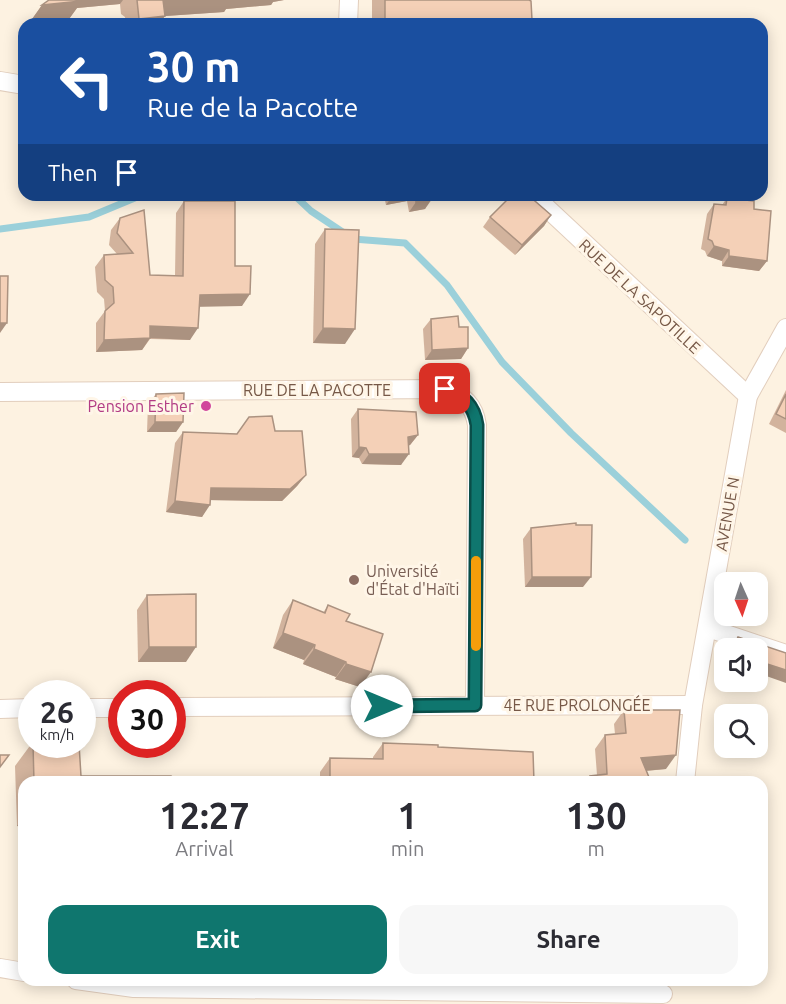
<!DOCTYPE html>
<meta charset="utf-8">
<style>
:root{--surface:#fff;--page:#f7f7f7;--text:#2b2b33;--muted:#7c7c81;--accent:#0f766e}
body{margin:0;font-family:Ubuntu,sans-serif;background:var(--page);color:var(--text);height:100vh;display:flex;flex-direction:column;font-size:22px;white-space:nowrap}
*{box-sizing:border-box;margin:0}
p{font-size:20px;color:var(--muted)}
.icon{flex:none;width:33px;height:33px;fill:none;stroke:currentColor;stroke-width:2;stroke-linecap:round;stroke-linejoin:round}
.map{position:relative;flex:1;overflow:hidden}
.sheet{position:absolute;left:18px;top:776px;width:750px;height:210px;display:flex;flex-direction:column;background:var(--surface);border-radius:18px;box-shadow:0 3px 15px #0003}
.sheet>*{flex:none}
.top-card{position:absolute;left:18px;top:18px;width:750px;height:183px;border-radius:18px;box-shadow:0 3px 15px #0003;background:#1a4fa0;color:#fff;overflow:hidden}
.needle{width:39px;rotate:177deg}
.fabs{position:absolute;left:714px;top:572px;display:grid;gap:12px}
.fabs a{display:grid;place-items:center;width:54px;height:54px;border-radius:12px;background:var(--surface);box-shadow:0 3px 15px #0003;font-size:30px}
.speed{position:absolute;left:18px;top:680px;display:flex;gap:12px;font-size:30px;font-weight:700;text-align:center}
.speed>*{display:grid;place-content:center;width:78px;height:78px;border-radius:50%;background:var(--surface);box-shadow:0 3px 15px #0003;line-height:1}
.speed small{font-size:15px;font-weight:400}
.speed .limit{border:9px solid #d22;background:#fff;color:#111}
.pin{position:absolute;display:grid;place-items:center;width:51px;height:51px;color:#fff;margin:-26px;border-radius:12px;box-shadow:0 3px 9px #0006}
.me{position:absolute;width:66px;margin:-33px;rotate:90deg;stroke-linejoin:round;filter:drop-shadow(0 0 4px #0008)}
.turn{display:flex;align-items:center;gap:21px;height:126px;padding:0 30px;font-size:27px}
.turn .icon{width:78px;height:78px;stroke-width:2.5}
.turn b{display:block;font-size:42px;line-height:51px}
.then{display:flex;align-items:center;height:57px;padding:0 30px;background:#0003;gap:12px;font-size:22px}
.eta{display:flex;justify-content:space-evenly;align-items:center;height:102px;text-align:center}
.eta b{font-size:36px;font-weight:700;line-height:42px}
.button{display:flex;gap:12px;margin-top:auto;padding:12px 30px}
.button a{flex:1;height:69px;border-radius:18px;background:var(--accent);color:#fff;font-size:24px;font-weight:700;line-height:69px;text-align:center}
.button a+a{background:var(--page);color:var(--text)}
.map>svg:first-child{display:block}
</style>
<div class="map">
<svg width="786" height="1004" viewBox="0 0 786 1004">
<rect width="100%" height="100%" fill="#fdf2e1"/>
<g fill="none" stroke-linecap="round" stroke-linejoin="round">
<g stroke="#9bd0da" stroke-width="7">
<polyline points="294,195 311,211 353,239 405,243 447,285 502,362 571,433 685,540"/>
<polyline points="0,229 89,217 142,195"/>
</g>
<defs>
<g id="minor">
<polyline points="348,24 349,0"/>
<polyline points="0,81 24,85"/>
<polyline points="533,195 748,396"/>
<path d="M0,392L445,389C464,396 474,405 477,425L475,705"/>
<polyline points="708,628 786,654"/>
<polyline points="172,707 693,705"/>
<polyline points="82,708 122,708"/>
<polyline points="0,709 32,708"/>
<polyline points="685,782 693,705 748,396 786,328"/>
<polyline points="0,968 24,972"/>
<polyline points="76,980 134,988 663,994"/>
</g>
</defs>
<use href="#minor" stroke="#e2cebd" stroke-width="20"/>
<use href="#minor" stroke="#fff" stroke-width="18"/>
</g>
<g fill="#d2b39d">
<polygon points="49,0 284,0 273,2 271,5 226,9 224,12 165,16 159,24 126,24 125,17 121,14 120,4 77,8 69,19 30,22 42,5"/>
<rect x="372" y="0" width="157" height="24"/>
<polygon points="374,195 432,195 425,209 409,212 407,201 386,205 384,196 374,197"/>
<polygon points="727,198 754,209 767,261 759,271 722,266 722,261 707,256 705,251 701,249 707,214 714,204 722,205"/>
<polygon points="184,201 235,266 242,306 199,306 190,340 150,339 142,350 96,352 96,323 105,311 104,299 97,292 95,267 104,255 117,254 109,245 111,230 120,218 150,275 175,276 176,213"/>
<polygon points="551,215 544,226 515,255 483,227 490,217"/>
<polygon points="325,229 345,344 313,343 315,244"/>
<polygon points="431,319 459,327 468,348 461,359 425,360 423,329"/>
<polygon points="786,390 786,433 769,424"/>
<polygon points="156,394 183,422 176,432 147,432 148,404"/>
<polygon points="358,409 418,435 410,445 408,446 401,465 362,464 359,458 352,457 351,419"/>
<polygon points="275,431 306,475 297,486 282,501 211,500 202,517 166,512 175,443 183,432 237,434"/>
<polygon points="531,528 583,587 525,587 523,539"/>
<polygon points="147,595 186,662 138,662 137,610"/>
<polygon points="293,600 323,613 328,605 346,621 360,687 335,679 336,677 303,664 304,660 273,648 283,615"/>
<polygon points="624,710 666,769 646,771 651,782 586,782 590,776 597,775 595,749 605,735 615,734 614,724"/>
<polygon points="32,743 79,744 81,776 180,782 24,782 24,827 17,826 15,766"/>
<polygon points="383,743 438,747 534,782 320,782 320,772 330,758 373,759 373,757"/>
</g>
<g fill="#ab9280">
<polygon points="75,0 123,0 120,4 77,8 69,19 30,22 42,5"/>
<polygon points="163,0 284,0 273,2 271,5 226,9 224,12 151,17"/>
<polygon points="165,16 159,24 136,24 139,19"/>
<polygon points="385,19 485,19 481,24 382,24"/>
<polygon points="375,195 385,195 374,197"/>
<polygon points="393,195 411,195 407,201 386,205"/>
<polygon points="432,199 425,209 409,212 416,202"/>
<polygon points="551,215 544,226 515,255 522,245"/>
<polygon points="714,246 729,250 722,261 707,256"/>
<polygon points="729,256 767,261 759,271 722,266"/>
<polygon points="250,294 242,306 191,307 200,295"/>
<polygon points="0,323 7,323 0,333"/>
<polygon points="150,326 198,328 190,340 150,338 142,350 96,352 104,340"/>
<polygon points="323,328 355,329 345,344 313,343"/>
<polygon points="468,348 461,359 425,360 432,350"/>
<polygon points="155,422 183,422 176,432 147,432"/>
<polygon points="418,435 410,445 401,447 408,437"/>
<polygon points="359,447 366,448 359,458 352,457"/>
<polygon points="369,454 409,454 401,465 362,464"/>
<polygon points="306,475 297,486 282,501 203,500 211,488"/>
<polygon points="175,501 210,505 202,517 166,512"/>
<polygon points="532,577 591,577 583,587 525,587"/>
<polygon points="283,633 315,645 304,660 273,648"/>
<polygon points="149,647 196,647 186,662 138,662"/>
<polygon points="314,649 346,662 336,677 303,664"/>
<polygon points="758,661 786,670 786,683 758,673"/>
<polygon points="346,664 371,672 360,687 335,679"/>
<polygon points="676,755 666,769 631,772 641,758"/>
<polygon points="24,817 24,827 17,826"/>
</g>
<g fill="#f4d0b7" stroke="#ab9280" stroke-width="1.5">
<polygon points="49,0 81,0 81,1 42,5"/>
<polygon points="137,0 163,0 165,16 139,19"/>
<polygon points="385,0 529,0 531,1 532,20 527,21 527,24 485,24 485,19 385,19"/>
<polygon points="415,195 432,195 432,199 416,202"/>
<polygon points="512,195 528,195 551,215 522,245 490,217"/>
<polygon points="727,198 754,201 754,209 771,211 767,261 729,256 729,250 714,246 712,241 708,239 714,204 726,205"/>
<polygon points="184,201 235,201 235,266 251,266 250,294 200,295 198,328 150,326 150,338 104,340 105,311 114,303 113,287 105,280 104,255 133,253 117,233 120,218 144,210 150,275 183,276"/>
<polygon points="325,229 359,230 355,329 323,328"/>
<polygon points="0,276 8,276 7,323 0,323"/>
<polygon points="458,316 459,327 468,327 468,348 432,350 431,319"/>
<polygon points="184,393 183,422 155,422 156,394"/>
<polygon points="786,394 786,419 776,414"/>
<polygon points="358,409 416,412 418,435 408,437 409,454 369,454 366,448 359,447"/>
<polygon points="272,416 275,431 302,431 306,475 290,489 211,488 210,505 175,501 183,432 237,434 249,417"/>
<polygon points="576,523 576,525 592,525 591,577 532,577 531,528"/>
<polygon points="196,594 196,647 149,647 147,595"/>
<polygon points="293,600 325,613 328,605 350,614 346,621 383,634 371,672 346,664 346,662 314,649 315,645 283,633"/>
<polygon points="738,637 786,653 786,670 758,661 758,648 733,648"/>
<polygon points="624,710 680,710 676,755 641,758 651,782 592,782 590,776 607,774 605,735 626,733"/>
<polygon points="383,743 438,745 438,747 533,752 534,782 330,782 330,758 383,759"/>
<polygon points="33,744 79,744 81,776 171,776 180,782 34,782"/>
<polygon points="0,755 9,755 0,767"/>
</g>
<g fill="none" stroke-linecap="round" stroke-linejoin="round">
<defs>
<path id="route" d="M382,706L475,705L477,425C474,405 464,396 445,389"/>
</defs>
<use href="#route" stroke="#0a4d48" stroke-width="15"/>
<use href="#route" stroke="#0f766e" stroke-width="10"/>
<polyline stroke="#f59e0b" stroke-width="10" points="476,646 476,561"/>
</g>
<circle fill="#d1479c" stroke="#fff6e8" stroke-width="2" cx="206" cy="406" r="6"/>
<circle fill="#8d6e63" stroke="#fff6e8" stroke-width="2" cx="354" cy="580" r="6"/>
<g text-anchor="middle" stroke-width="6" stroke-linejoin="round" paint-order="stroke">
<g font-size="16" fill="#765847" stroke="#fff6e8">
<text transform="translate(640 296) rotate(43)" y="6">RUE DE LA SAPOTILLE</text>
<text x="317" y="396">RUE DE LA PACOTTE</text>
<text transform="translate(727 514) rotate(-80)" y="6">AVENUE N</text>
<text x="577" y="711">4E RUE PROLONGÉE</text>
</g>
<g font-size="16" fill="#b23c85" stroke="#fff6e8" text-anchor="end">
<text x="194" y="412">Pension Esther</text>
</g>
<g font-size="16" fill="#785e54" stroke="#fff6e8" text-anchor="start">
<text x="366" y="577">Université<tspan x="366" dy="18">d'État d'Haïti</tspan></text>
</g>
</g>
</svg>
<div class="fabs">
<a><svg class="needle" viewBox="-14 -14 28 28"><path d="M0-13l5 13h-10z" fill="#e53935"/><path d="M0 13l5-13h-10z" fill="#7c7c81"/></svg></a>
<a><svg class="icon" aria-label="sound" viewBox="0 0 24 24"><path d="M4 9h4l5-4v14l-5-4H4zM17 9q2 3 0 6"/></svg></a>
<a><svg class="icon" aria-label="search" viewBox="0 0 24 24"><circle cx="10" cy="10" r="6"/><path d="M15 15l6 6"/></svg></a>
</div>
<div class="speed"><div>26<small>km/h</small></div><div class="limit">30</div></div>
<div class="pin" style="left:445px;top:389px;background:#d93025"><svg class="icon" aria-label="arrive" viewBox="0 0 24 24"><path d="M6 21V4h12l-3 4 3 4H6"/></svg></div>
<svg class="me" style="left:382px;top:706px" viewBox="-20 -20 40 40"><circle r="19" fill="#fff"/><path d="M0-13L10 11 0 6-10 11z" fill="#0f766e"/></svg>
<div class="top-card">
<div class="turn"><svg class="icon" aria-label="left" viewBox="0 0 24 24"><path d="M17 20v-9H6M10 6l-5 5 5 5"/></svg><div><b>30 m</b>Rue de la Pacotte</div></div>
<div class="then">Then<svg class="icon" aria-label="arrive" viewBox="0 0 24 24"><path d="M6 21V4h12l-3 4 3 4H6"/></svg></div>
</div>
<section class="sheet">
<div class="eta">
<div><b>12:27</b><p>Arrival</p></div>
<div><b>1</b><p>min</p></div>
<div><b>130</b><p>m</p></div>
</div>
<div class="button"><a>Exit</a><a>Share</a></div>
</section>
</div>
